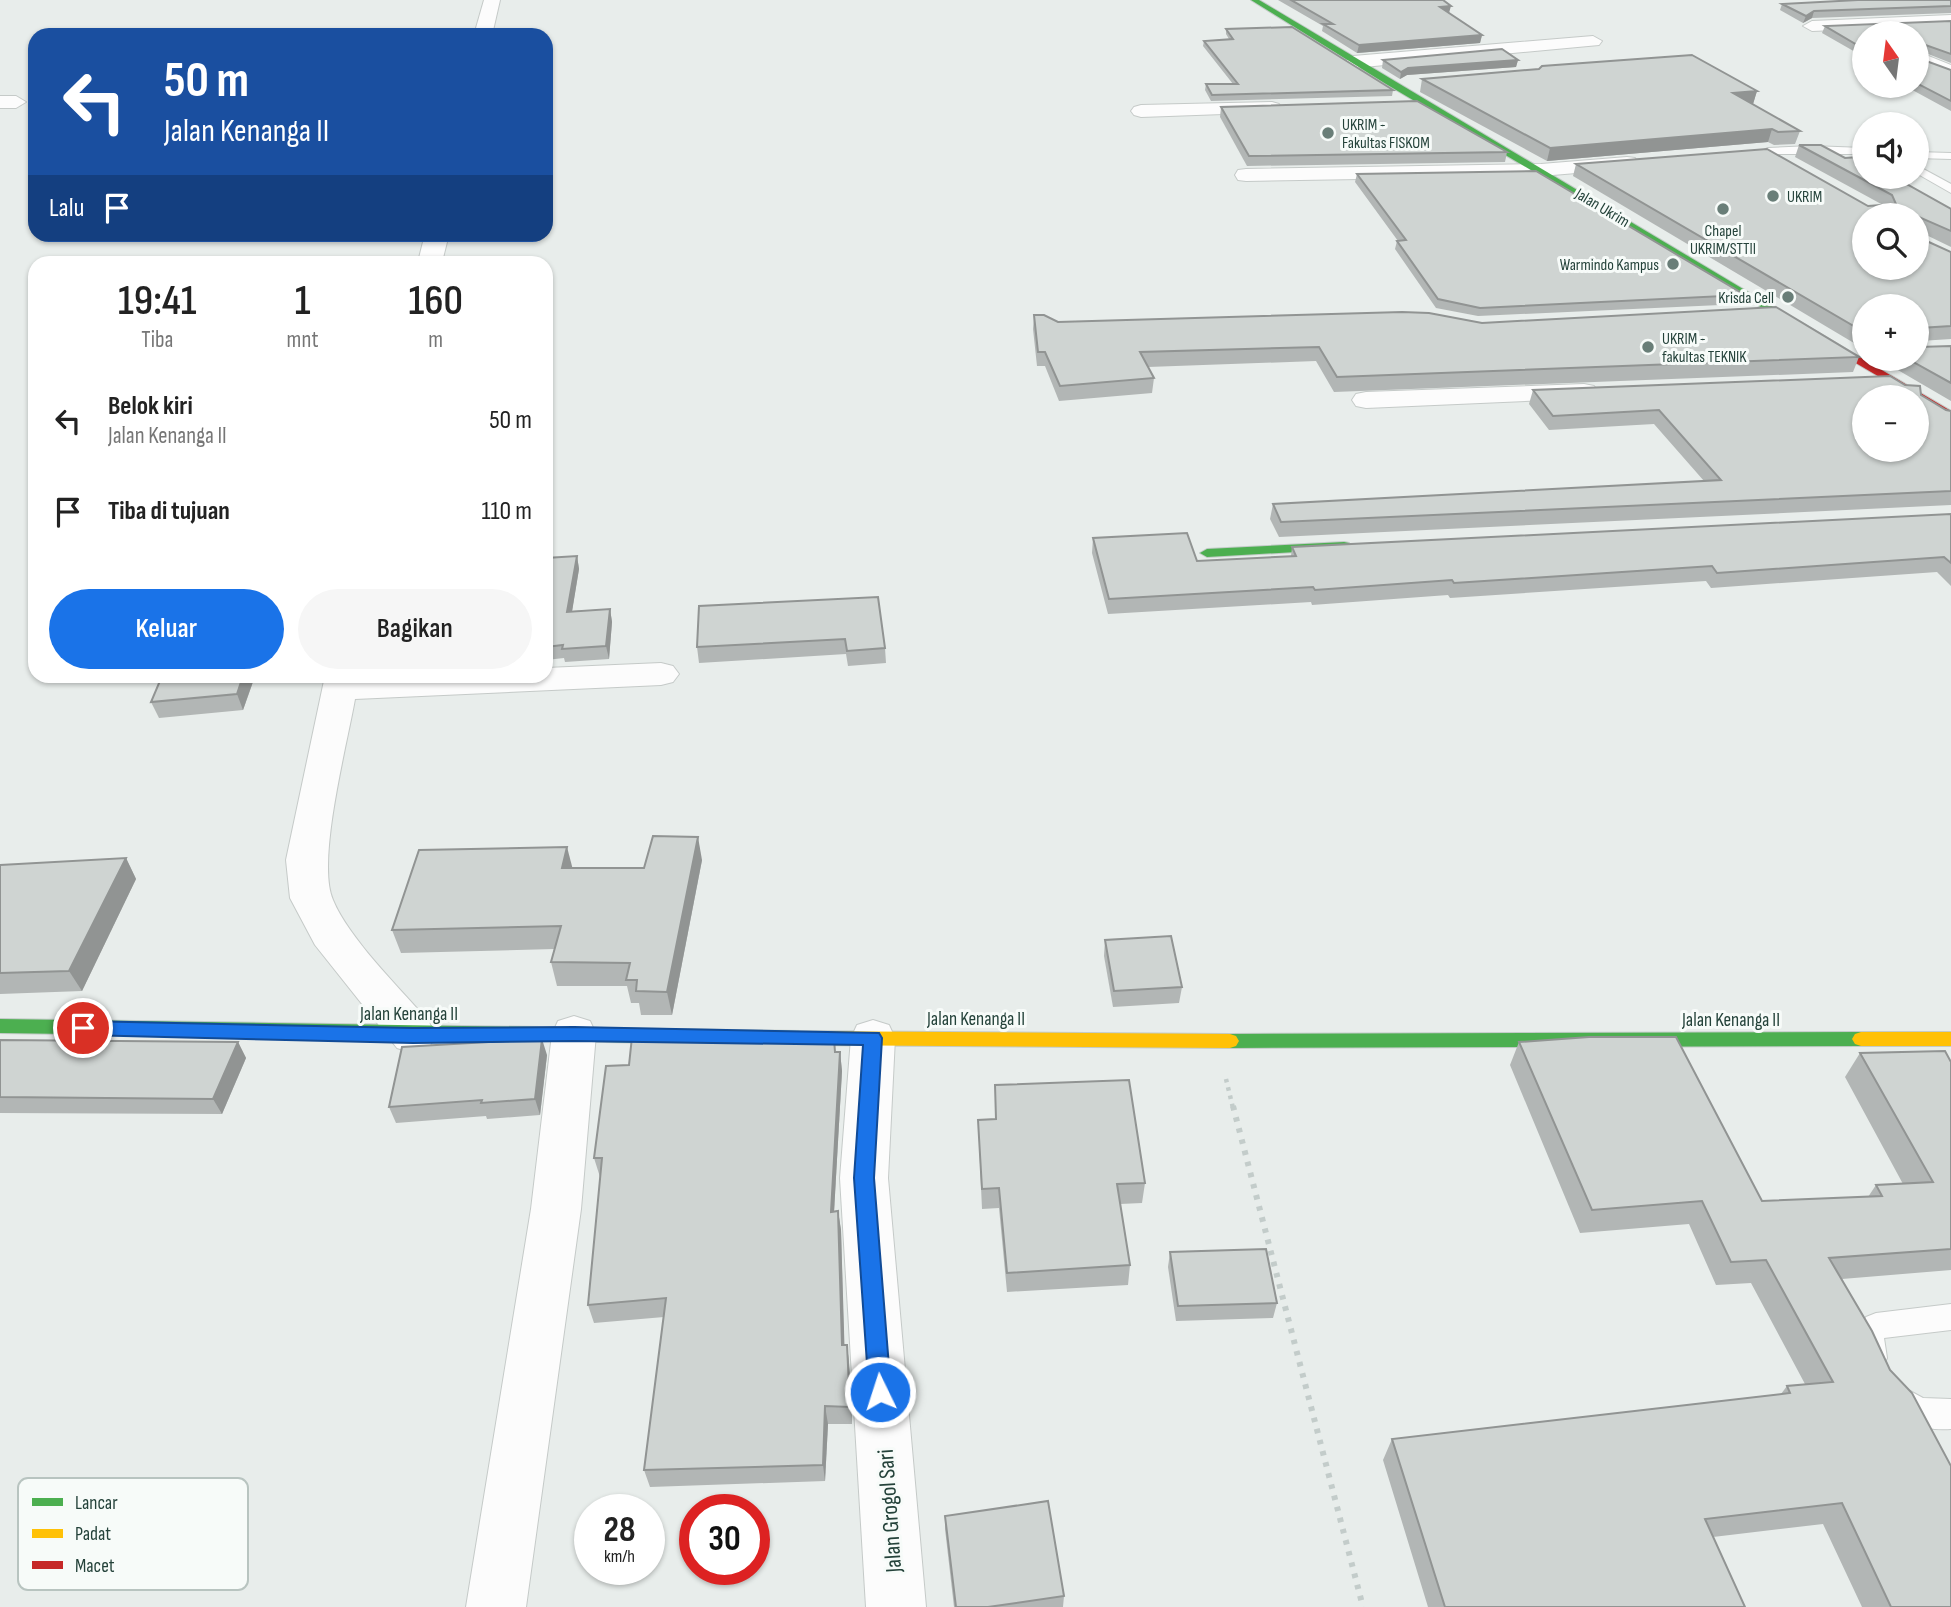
<!DOCTYPE html>
<html lang="id">
<meta charset="utf-8">
<style>
:root{--surface:#fff;--page:#f6f6f6;--text:#222;--muted:#767676;--accent:#1a73e8}
body{margin:0;font-family:"Sofia Sans Condensed",sans-serif;background:var(--page);color:var(--text);height:100vh;display:flex;flex-direction:column;font-size:26px;white-space:nowrap}
*{box-sizing:border-box;margin:0}
p{font-size:23px;color:var(--muted)}
.icon{flex:none;width:38px;height:38px;fill:none;stroke:currentColor;stroke-width:2;stroke-linecap:round;stroke-linejoin:round}
.map{position:relative;flex:1;overflow:hidden}
.details{position:absolute;left:28px;top:256px;width:525px;height:427px;display:flex;flex-direction:column;background:var(--surface);border-radius:21px;box-shadow:0 2px 5px #0004}
.details>*{flex:none}
.hud{position:absolute;left:28px;top:28px;width:525px;height:214px;border-radius:21px;box-shadow:0 2px 5px #0004;background:#1a4fa0;color:#fff;overflow:hidden}
.needle{width:46px;rotate:346deg}
.tools{position:absolute;left:1852px;top:21px;display:grid;gap:14px}
.tools a{display:grid;place-items:center;width:77px;height:77px;border-radius:50%;background:var(--surface);box-shadow:0 2px 5px #0004;font-size:35px}
.speed{position:absolute;left:574px;top:1494px;display:flex;gap:14px;font-size:35px;font-weight:700;text-align:center}
.speed>*{display:grid;place-content:center;width:91px;height:91px;border-radius:50%;background:var(--surface);box-shadow:0 2px 5px #0004;line-height:1}
.speed small{font-size:18px;font-weight:400}
.speed .limit{border:10px solid #d22;background:#fff;color:#111}
.pin{position:absolute;display:grid;place-items:center;width:60px;height:60px;color:#fff;margin:-30px;border:4px solid #fff;border-radius:50%;box-shadow:0 2px 7px #0007}
.me{position:absolute;width:77px;margin:-38px;rotate:356deg;stroke-linejoin:round;filter:drop-shadow(0 0 5px #0008)}
.turn{display:flex;align-items:center;gap:24px;height:147px;padding:0 21px;font-size:32px}
.turn .icon{width:91px;height:91px;stroke-width:2.5}
.turn b{display:block;font-size:49px;line-height:60px}
.then{display:flex;align-items:center;height:66px;padding:0 21px;background:#0003;gap:14px;font-size:26px}
.eta{display:flex;justify-content:space-evenly;align-items:center;height:119px;text-align:center}
.eta b{font-size:42px;font-weight:600;line-height:49px}
.button{display:flex;gap:14px;margin-top:auto;padding:14px 21px}
.button a{flex:1;height:80px;border-radius:42px;background:var(--accent);color:#fff;font-size:28px;font-weight:600;line-height:80px;text-align:center}
.button a+a{background:var(--page);color:var(--text)}
ul{padding:0;list-style:none}
li{display:flex;align-items:center;gap:21px;height:91px;padding:0 21px}
li div{flex:1}
li b{display:block;font-size:26px}
li em{font-style:normal}
.map>svg:first-child{display:block}
</style>
<div class="map">
<svg width="1951" height="1607" viewBox="0 0 1951 1607">
<rect width="100%" height="100%" fill="#e8edeb"/>
<g fill="none" stroke-linecap="round" stroke-linejoin="round">
<defs>
<g id="lane">
<polygon points="1811,146 1864,148 1864,154 1768,154 1762,151 1768,148"/>
<polygon points="1916,152 1951,153 1951,159 1916,158"/>
<polygon points="1916,165 1951,184 1951,193 1916,173"/>
<polygon points="1951,1304 1951,1330 1884,1338 1887,1358 1882,1368 1872,1372 1862,1368 1854,1339 1866,1317 1876,1313"/>
<path d="M1899,1385L1923,1398L1951,1399V1429C1926,1431 1895,1423 1884,1399L1888,1389Z"/>
</g>
<g id="street">
<polygon points="484,0 500,0 492,35 474,35"/>
<polygon points="1951,15 1951,25 1812,31 1803,26 1812,21"/>
<polygon points="1593,36 1602,41 1599,45 1353,68 1344,62 1353,56"/>
<polygon points="1916,51 1951,65 1951,78 1916,63"/>
<polygon points="0,96 16,96 26,102 16,108 0,108"/>
<polygon points="1272,102 1279,104 1282,108 1279,112 1141,117 1134,115 1131,111 1134,107 1141,105"/>
<polygon points="1627,157 1635,158 1638,163 1635,168 1541,176 1246,181 1238,180 1235,175 1238,170 1246,169 1541,164"/>
<polygon points="425,234 449,234 442,262 418,262"/>
<polygon points="1584,384 1594,386 1598,392 1594,398 1366,408 1356,406 1352,400 1356,394 1366,392"/>
<path d="M661,663L673,666L679,674L673,682L661,685L355,699C347,745 316,862 333,900C349,939 401,989 429,1022L435,1035L429,1048L413,1053L397,1048L315,945L290,898L286,860L325,676H546V668Z"/>
<polygon points="574,1016 590,1021 596,1034 581,1209 526,1607 466,1607 531,1209 552,1034 558,1021"/>
<polygon points="873,1020 889,1025 895,1038 888,1178 926,1607 866,1607 840,1178 851,1038 857,1025"/>
</g>
<g id="fast">
<polygon points="1251,0 1259,0 1800,323 1791,325 1386,84"/>
<polygon points="1344,542 1349,543 1349,549 1207,557 1200,553 1207,549"/>
<polygon points="0,1019 801,1031 807,1033 810,1038 807,1043 801,1045 0,1033"/>
<polygon points="1861,1032 1867,1034 1870,1039 1867,1044 1861,1046 1230,1048 1224,1046 1221,1041 1224,1036 1230,1034"/>
</g>
<g id="slow">
<polygon points="801,1031 1230,1034 1236,1036 1239,1041 1236,1046 1230,1048 801,1045 795,1043 792,1038 795,1033"/>
<polygon points="1861,1032 1951,1032 1951,1046 1861,1046 1855,1044 1852,1039 1855,1034"/>
</g>
<polygon id="jam" points="1791,321 1799,321 1951,411 1951,419 1791,325"/>
</defs>
<use href="#lane" stroke="#c5cac8" stroke-width="2"/>
<use href="#street" stroke="#c5cac8" stroke-width="2"/>
<use href="#fast" stroke="#c3cbc8" stroke-width="2"/>
<use href="#slow" stroke="#c3cbc8" stroke-width="2"/>
<use href="#jam" stroke="#c3cbc8" stroke-width="2"/>
<polyline stroke="#c3ccca" stroke-width="4.5" stroke-dasharray="3.5 5" stroke-linecap="butt" points="1226,1079 1233,1108"/>
<polyline stroke="#c3ccca" stroke-width="6" stroke-dasharray="4.5 7" stroke-linecap="butt" points="1233,1106 1363,1607"/>
<use href="#lane" fill="#fcfcfc" fill-rule="evenodd"/>
<use href="#street" fill="#fcfcfc" fill-rule="evenodd"/>
<use href="#fast" fill="#4caf50" fill-rule="evenodd"/>
<use href="#slow" fill="#ffc107" fill-rule="evenodd"/>
<use href="#jam" fill="#c62828" fill-rule="evenodd"/>
</g>
<g fill="#b2b6b5">
<polygon points="1278,0 1443,0 1449,13 1482,35 1480,43 1357,53 1322,31 1323,26"/>
<polygon points="1951,0 1951,13 1812,18 1803,23 1780,10 1782,4"/>
<polygon points="1951,21 1951,63 1918,50 1918,58 1951,70 1951,111 1905,86 1916,86 1916,33 1864,33 1864,57 1822,33 1825,26"/>
<polygon points="1226,29 1393,90 1392,96 1211,101 1205,90 1206,84 1233,84 1203,46 1204,41 1229,39 1226,34"/>
<polygon points="1383,60 1518,60 1516,67 1407,75 1400,79 1382,68"/>
<polygon points="1422,79 1757,91 1753,104 1751,104 1800,131 1795,144 1774,145 1768,142 1547,161 1420,92"/>
<polygon points="1221,107 1507,152 1505,162 1247,166 1220,117"/>
<polygon points="1799,145 1845,158 1951,209 1951,247 1920,232 1920,238 1951,252 1951,339 1920,341 1919,347 1951,346 1951,401 1879,359 1916,359 1864,306 1864,349 1573,176 1576,164 1868,206 1883,205 1795,157"/>
<polygon points="1357,174 1745,295 1742,304 1478,316 1436,308 1395,249 1397,241 1398,241 1355,182"/>
<polygon points="1034,315 1058,322 1482,323 1859,357 1853,372 1334,392 1316,361 1148,367 1154,378 1152,393 1059,401 1045,366 1037,366 1033,329"/>
<polygon points="1533,390 1921,395 1946,410 1951,411 1951,505 1279,537 1270,519 1273,504 1704,481 1654,424 1549,430 1529,404"/>
<polygon points="1951,514 1951,586 1937,572 1711,588 1706,581 1450,598 1448,595 1312,605 1311,602 1108,614 1092,553 1093,538 1197,561 1291,556 1292,547"/>
<polygon points="577,556 579,569 572,611 610,609 612,622 609,659 565,662 564,658 546,660 546,558"/>
<polygon points="699,606 885,648 886,663 848,666 846,654 699,663 697,647"/>
<polygon points="255,676 243,710 159,718 151,702"/>
<polygon points="126,858 136,879 82,991 0,994 0,865"/>
<polygon points="702,860 672,1015 641,1015 639,1003 631,1003 627,986 557,986 551,962 554,949 401,953 392,930 572,868 644,868"/>
<polygon points="1105,940 1182,987 1179,1003 1113,1007 1104,956"/>
<polygon points="834,1039 835,1052 840,1052 842,1071 834,1212 838,1211 841,1230 844,1345 847,1345 849,1363 852,1424 828,1424 825,1481 650,1487 644,1470 664,1317 594,1323 588,1305 600,1177 594,1158 668,1042"/>
<polygon points="0,1040 238,1042 246,1058 222,1114 0,1113"/>
<polygon points="1519,1042 1762,1201 1868,1197 1876,1185 1903,1184 1845,1077 1860,1053 1951,1062 1951,1270 1842,1279 1951,1607 1862,1607 1823,1524 1713,1537 1745,1607 1428,1607 1383,1460 1392,1439 1781,1394 1787,1386 1805,1384 1751,1283 1716,1285 1689,1224 1580,1233 1510,1065"/>
<polygon points="547,1055 540,1115 487,1119 486,1116 396,1123 389,1107"/>
<polygon points="995,1085 1145,1183 1142,1203 1120,1204 1130,1265 1128,1285 1007,1292 999,1208 982,1209 978,1120 995,1120"/>
<polygon points="1170,1252 1277,1303 1273,1318 1176,1321 1168,1267"/>
<polygon points="945,1516 1064,1596 1063,1607 954,1607 945,1529"/>
</g>
<g fill="#919493">
<polygon points="1451,6 1449,13 1440,7"/>
<polygon points="1814,11 1812,18 1803,23 1806,16"/>
<polygon points="1482,35 1480,43 1357,53 1359,45"/>
<polygon points="1518,60 1516,67 1407,75 1400,79 1401,72 1408,68"/>
<polygon points="1757,91 1753,104 1729,106 1733,93"/>
<polygon points="1772,129 1768,142 1547,161 1550,148"/>
<polygon points="577,556 579,569 570,624 567,612"/>
<polygon points="610,609 612,622 609,659 606,646"/>
<polygon points="243,676 255,676 243,710 237,694"/>
<polygon points="698,837 702,860 672,1015 667,992"/>
<polygon points="567,847 573,870 562,868"/>
<polygon points="126,858 136,879 82,991 69,971"/>
<polygon points="542,1039 547,1055 540,1115 535,1099"/>
<polygon points="238,1042 246,1058 222,1114 213,1099"/>
<polygon points="840,1052 842,1071 833,1230 831,1212"/>
<polygon points="838,1211 841,1230 845,1363 842,1345"/>
<polygon points="847,1345 849,1363 852,1424 850,1407"/>
<polygon points="825,1406 828,1424 825,1481 823,1465"/>
</g>
<g fill="#cfd4d2" stroke="#919493" stroke-width="2" fill-rule="evenodd">
<polygon points="1291,0 1443,0 1451,6 1440,7 1482,35 1359,45 1323,24 1333,24"/>
<polygon points="1858,0 1951,0 1951,6 1814,11 1806,16 1782,4"/>
<polygon points="1951,21 1951,54 1917,42 1918,58 1951,70 1951,101 1916,83 1916,33 1864,33 1864,49 1825,26"/>
<polygon points="1292,27 1393,90 1212,95 1206,84 1238,84 1204,41 1233,39 1226,29"/>
<polygon points="1502,49 1518,60 1408,68 1401,72 1383,60"/>
<polygon points="1692,55 1757,91 1733,93 1800,131 1778,132 1772,129 1550,148 1422,79 1539,69 1542,66"/>
<polygon points="1417,101 1507,152 1249,156 1221,107"/>
<path d="M1799,145H1821L1845,158L1859,157L1864,160V177H1894L1951,209V231L1919,217L1920,238L1951,252V326L1920,328L1919,347L1951,346V383L1908,359H1916V306H1864V332L1576,164L1767,149L1868,206L1896,204L1892,195ZM1864,215H1916V268H1864Z"/>
<polygon points="1536,171 1745,295 1480,308 1438,299 1397,241 1406,240 1357,174"/>
<polygon points="1776,307 1859,357 1337,377 1319,347 1140,352 1154,378 1060,386 1045,352 1038,352 1034,315 1044,315 1058,322 1402,312 1429,313 1482,323"/>
<path d="M1890,376L1905,385L1920,386L1921,395L1946,410L1951,411V491L1281,522L1273,504L1721,480L1659,410L1553,416L1533,390ZM1864,397H1916V450H1864Z"/>
<polygon points="1951,514 1951,563 1944,557 1717,573 1712,566 1454,583 1452,580 1315,590 1313,587 1109,599 1093,538 1187,533 1197,561 1296,556 1292,547"/>
<polygon points="577,556 567,612 610,609 606,646 562,649 563,645 546,647 546,558"/>
<polygon points="878,597 885,648 847,651 845,639 697,647 699,606"/>
<polygon points="162,676 243,676 237,694 151,702"/>
<polygon points="653,836 698,837 667,992 636,991 637,980 626,980 630,963 551,962 561,926 392,930 419,850 567,847 562,868 644,868"/>
<polygon points="126,858 69,971 0,973 0,865"/>
<polygon points="1171,936 1182,987 1114,991 1105,940"/>
<polygon points="632,1037 659,1037 668,1039 667,1042 732,1038 834,1039 835,1052 840,1052 831,1212 838,1211 842,1345 847,1345 850,1407 825,1406 823,1465 644,1470 666,1298 588,1305 602,1158 594,1158 606,1066 629,1065"/>
<polygon points="1589,1037 1676,1037 1762,1201 1882,1196 1876,1185 1933,1182 1860,1053 1945,1051 1951,1062 1951,1249 1829,1258 1872,1331 1890,1370 1912,1393 1951,1466 1951,1607 1891,1607 1842,1503 1705,1519 1745,1607 1445,1607 1392,1439 1790,1393 1787,1386 1833,1382 1766,1260 1731,1262 1702,1201 1592,1210 1519,1042"/>
<polygon points="542,1039 535,1099 481,1103 482,1100 389,1107 402,1047"/>
<polygon points="0,1040 238,1042 213,1099 0,1097"/>
<polygon points="1129,1080 1145,1183 1117,1184 1130,1265 1007,1273 999,1188 982,1189 978,1120 996,1119 995,1085"/>
<polygon points="1266,1249 1277,1303 1178,1306 1170,1252"/>
<polygon points="1048,1501 1064,1596 988,1607 956,1607 945,1516"/>
</g>
<polygon fill="#1a73e8" stroke="#114b97" stroke-width="2" points="83,1021 413,1028 574,1027 879,1033 882,1038 874,1178 891,1392 888,1400 880,1403 872,1400 869,1392 854,1178 863,1045 574,1041 413,1043 83,1035 76,1033 73,1028 76,1023"/>
<g fill="#697e78" stroke="#f7fbf9" stroke-width="2.5">
<circle cx="1328" cy="133" r="7"/>
<circle cx="1773" cy="196" r="7"/>
<circle cx="1723" cy="209" r="7"/>
<circle cx="1673" cy="264" r="7"/>
<circle cx="1788" cy="297" r="7"/>
<circle cx="1648" cy="347" r="7"/>
</g>
<g text-anchor="middle" stroke-width="6" stroke-linejoin="round" paint-order="stroke">
<g font-size="16" fill="#24423a" stroke="#f7fbf9" text-anchor="start">
<text x="1342" y="130">UKRIM -<tspan x="1342" dy="18">Fakultas FISKOM</tspan></text>
<text x="1787" y="202">UKRIM</text>
<text x="1723" y="236" text-anchor="middle">Chapel<tspan x="1723" dy="18">UKRIM/STTII</tspan></text>
<text x="1659" y="270" text-anchor="end">Warmindo Kampus</text>
<text x="1774" y="303" text-anchor="end">Krisda Cell</text>
<text x="1662" y="344">UKRIM -<tspan x="1662" dy="18">fakultas TEKNIK</tspan></text>
</g>
<g font-size="16" fill="#24423a" stroke="#f7fbf9">
<text transform="translate(1603 207) rotate(31)" y="6">Jalan Ukrim</text>
</g>
<g font-size="19" fill="#24423a" stroke="#f7fbf9">
<text x="409" y="1020">Jalan Kenanga II</text>
<text x="976" y="1025">Jalan Kenanga II</text>
<text x="1731" y="1026">Jalan Kenanga II</text>
</g>
<g font-size="23" fill="#24423a" stroke="#f7fbf9">
<text transform="translate(889 1511) rotate(-94)" y="8">Jalan Grogol Sari</text>
</g>
</g>
<rect x="18" y="1478" width="230" height="112" rx="10" fill="#f7fbf9" stroke="#b8c4c0" stroke-width="2"/>
<rect x="32" y="1498" width="31" height="8" fill="#4caf50"/>
<rect x="32" y="1529" width="31" height="9" fill="#ffc107"/>
<rect x="32" y="1561" width="31" height="8" fill="#c62828"/>
<g font-size="19" fill="#24423a">
<text x="75" y="1509">Lancar</text>
<text x="75" y="1540">Padat</text>
<text x="75" y="1572">Macet</text>
</g>
</svg>
<div class="tools">
<a><svg class="needle" viewBox="-14 -14 28 28"><path d="M0-13l5 13h-10z" fill="#e53935"/><path d="M0 13l5-13h-10z" fill="#767676"/></svg></a>
<a><svg class="icon" aria-label="sound" viewBox="0 0 24 24"><path d="M4 9h4l5-4v14l-5-4H4zM17 9q2 3 0 6"/></svg></a>
<a><svg class="icon" aria-label="search" viewBox="0 0 24 24"><circle cx="10" cy="10" r="6"/><path d="M15 15l6 6"/></svg></a>
<a>+</a>
<a>−</a>
</div>
<div class="speed"><div>28<small>km/h</small></div><div class="limit">30</div></div>
<div class="pin" style="left:83px;top:1028px;background:#d93025"><svg class="icon" aria-label="arrive" viewBox="0 0 24 24"><path d="M6 21V4h12l-3 4 3 4H6"/></svg></div>
<svg class="me" style="left:880px;top:1392px" viewBox="-20 -20 40 40"><circle r="17" fill="#1a73e8" stroke="#fff" stroke-width="3"/><path d="M0-11L8 9 0 5-8 9z" fill="#fff"/></svg>
<div class="hud">
<div class="turn"><svg class="icon" aria-label="left" viewBox="0 0 24 24"><path d="M17 20v-9H6M10 6l-5 5 5 5"/></svg><div><b>50 m</b>Jalan Kenanga II</div></div>
<div class="then">Lalu<svg class="icon" aria-label="arrive" viewBox="0 0 24 24"><path d="M6 21V4h12l-3 4 3 4H6"/></svg></div>
</div>
<section class="details">
<div class="eta">
<div><b>19:41</b><p>Tiba</p></div>
<div><b>1</b><p>mnt</p></div>
<div><b>160</b><p>m</p></div>
</div>
<ul>
<li><svg class="icon" aria-label="left" viewBox="0 0 24 24"><path d="M17 20v-9H6M10 6l-5 5 5 5"/></svg><div><b>Belok kiri</b><p>Jalan Kenanga II</p></div><em>50 m</em></li>
<li><svg class="icon" aria-label="arrive" viewBox="0 0 24 24"><path d="M6 21V4h12l-3 4 3 4H6"/></svg><div><b>Tiba di tujuan</b></div><em>110 m</em></li>
</ul>
<div class="button"><a>Keluar</a><a>Bagikan</a></div>
</section>
</div>
